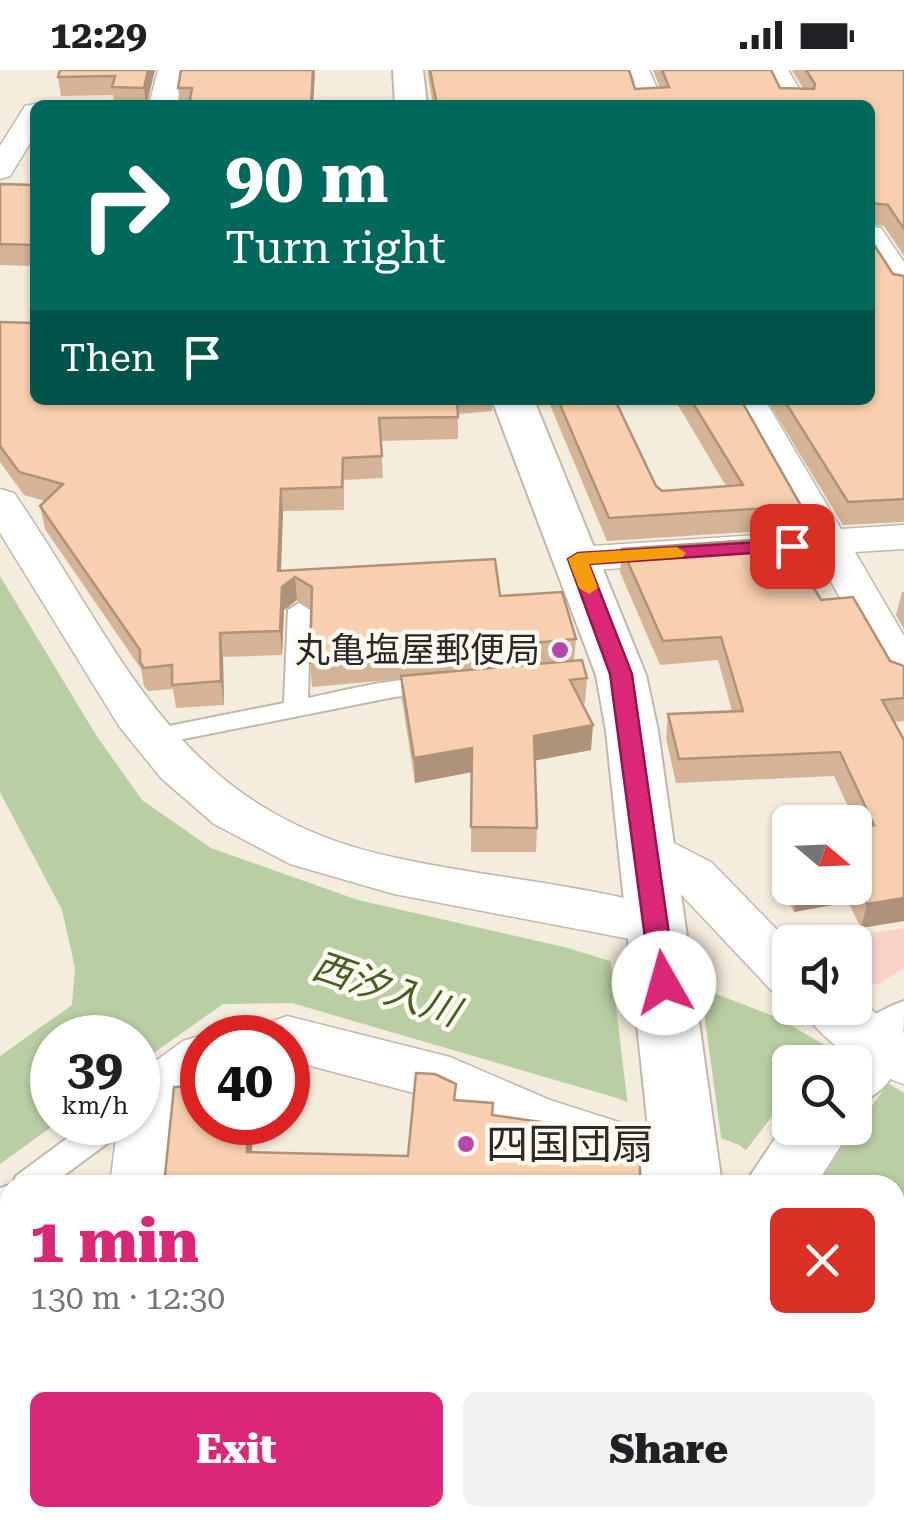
<!DOCTYPE html>
<meta charset="utf-8">
<style>
:root{--surface:#fff;--page:#f2f2f2;--text:#202124;--muted:#757577;--accent:#db2777}
body{margin:0;font-family:"Roboto Serif","Noto Sans JP",serif;background:var(--page);color:var(--text);height:100vh;display:flex;flex-direction:column;font-size:38px;white-space:nowrap}
*{box-sizing:border-box;margin:0}
p{font-size:32px;color:var(--muted)}
.icon{flex:none;width:55px;height:55px;fill:none;stroke:currentColor;stroke-width:2;stroke-linecap:round;stroke-linejoin:round}
.map{position:relative;flex:1;overflow:hidden}
.drawer{position:absolute;left:0px;top:1105px;width:905px;height:352px;display:flex;flex-direction:column;background:var(--surface);border-radius:30px 30px 0 0;box-shadow:0 2px 8px #0004}
.drawer>*{flex:none}
.banner{position:absolute;left:30px;top:30px;width:845px;height:305px;border-radius:15px;box-shadow:0 2px 8px #0004;background:#00695c;color:#fff;overflow:hidden}
.needle{width:65px;rotate:109deg}
.buttons{position:absolute;left:772px;top:735px;display:grid;gap:20px}
.buttons a{display:grid;place-items:center;width:100px;height:100px;border-radius:15px;background:var(--surface);box-shadow:0 2px 8px #0004;font-size:50px}
.speed{position:absolute;left:30px;top:945px;display:flex;gap:20px;font-size:50px;font-weight:700;text-align:center}
.speed>*{display:grid;place-content:center;width:130px;height:130px;border-radius:50%;background:var(--surface);box-shadow:0 2px 8px #0004;line-height:1}
.speed small{font-size:25px;font-weight:400}
.speed .limit{border:15px solid #d22;background:#fff;color:#111}
.pin{position:absolute;display:grid;place-items:center;width:85px;height:85px;color:#fff;margin:-42px;border-radius:20px;box-shadow:0 5px 15px #0006}
.me{position:absolute;width:110px;margin:-55px;rotate:353deg;stroke-linejoin:round;filter:drop-shadow(0 0 8px #0008)}
.turn{display:flex;align-items:center;gap:35px;height:210px;padding:0 30px;font-size:45px}
.turn .icon{width:130px;height:130px;stroke-width:2.5}
.turn b{display:block;font-size:70px;line-height:85px}
.then{display:flex;align-items:center;height:95px;padding:0 30px;background:#0003;gap:20px;font-size:38px}
.round{display:grid;place-items:center;flex:none;width:105px;height:105px;border-radius:15px;background:var(--page)}
.summary{display:flex;align-items:center;justify-content:space-between;height:170px;padding:0 30px}
h1{font-size:60px;font-weight:800;line-height:75px;color:var(--accent)}
.action{display:flex;gap:20px;margin-top:auto;padding:20px 30px}
.action a{flex:1;height:115px;border-radius:15px;background:var(--accent);color:#fff;font-size:40px;font-weight:800;line-height:115px;text-align:center}
.action a+a{background:var(--page);color:var(--text)}
.status{display:flex;justify-content:space-between;align-items:center;height:70px;padding:0 50px;background:var(--surface);direction:ltr}
.status svg{height:28px;fill:currentColor}
.map>svg:first-child{display:block}
</style>
<div class="status"><b>12:29</b><svg viewBox="0 0 49 12"><path d="M0 12V9h3v3zM5 12V6h3v6zM10 12V3h3v9zM15 12V0h3v12zM26 1h20v11H26zM47 4h2v5h-2z"/></svg></div>
<div class="map">
<svg width="904" height="1456" viewBox="0 0 904 1456">
<rect width="100%" height="100%" fill="#f4ecdd"/>
<polygon fill="#fbd3c6" points="904,858 904,898 878,915 855,910 855,872 812,872"/>
<polygon fill="#b9cea3" points="0,506 96,665 142,730 211,778 358,830 564,877 706,920 778,948 854,992 790,992 790,1058 855,1058 855,993 904,1023 904,1218 895,1206 895,1115 791,1115 739,1075 617,1028 292,933 223,934 138,994 138,968 52,968 52,1052 57,1053 0,1094 0,986 72,935 75,898 62,840 0,722"/>
<g fill="#f4ecdd">
<polygon points="610,886 700,913 722,1074 628,1037"/>
<polygon points="828,972 891,1009 816,1115 783,1115 743,1084 790,1023 790,1058 855,1058 855,992 813,992"/>
</g>
<g fill="none" stroke-linecap="round" stroke-linejoin="round">
<defs>
<g id="service">
<path d="M299,533L310,540L308,628C334,623 431,597 447,615L435,623L394,627L153,675L144,673L141,667L144,661L284,633L288,540Z"/>
<polygon points="89,1052 128,1052 124,1061 51,1115 12,1115 16,1106"/>
<polygon points="10,1115 10,1145 0,1149 0,1118"/>
</g>
<g id="minor">
<polygon points="158,0 184,0 177,35 149,35"/>
<polygon points="623,0 649,0 664,35 636,35"/>
<polygon points="762,0 788,0 809,35 781,35"/>
<polygon points="35,34 40,35 35,35 35,65 10,106 0,109 0,76 25,36"/>
<polygon points="870,156 881,158 904,192 904,226 892,223 870,189"/>
<polygon points="729,330 765,330 841,459 904,455 904,479 855,482 904,566 904,617 888,613 816,485 578,501 564,498 558,489 564,480 578,477 803,462"/>
<path d="M0,419L14,423C128,589 176,742 397,788C488,808 585,814 674,841L682,855L674,869L656,874L394,824L290,794L214,754L161,708L119,656L0,463Z"/>
<polygon points="646,759 711,792 790,873 790,926 771,920 675,818 629,788 622,776 629,764"/>
<path d="M855,928L904,963V1014C870,1003 819,970 802,938H855Z"/>
<polygon points="287,946 450,987 550,1030 706,1080 714,1098 706,1115 661,1115 514,1066 437,1029 288,990 288,968 260,968 268,953"/>
<polygon points="202,965 210,968 202,968 202,1017 176,1038 168,1115 110,1115 118,1052 138,1052 138,1004 183,971"/>
<polygon points="64,1448 132,1448 131,1456 63,1456"/>
<polygon points="785,1448 853,1448 856,1456 788,1456"/>
</g>
<g id="tertiary">
<polygon points="393,0 423,0 427,35 395,35"/>
<polygon points="492,330 534,330 646,605 658,661 722,1115 654,1115 606,661 596,605"/>
<path d="M904,931C904,978 904,1017 855,1034V992H831C850,962 869,943 904,931Z"/>
<polygon points="790,1046 790,1058 852,1058 816,1115 744,1115"/>
<polygon points="657,1448 737,1448 736,1456 656,1456"/>
</g>
</defs>
<use href="#service" stroke="#c0b9ab" stroke-width="4"/>
<use href="#minor" stroke="#c0b9ab" stroke-width="3"/>
<use href="#tertiary" stroke="#c0b9ab" stroke-width="4"/>
<use href="#service" fill="#fff" fill-rule="evenodd"/>
<use href="#minor" fill="#fff" fill-rule="evenodd"/>
<use href="#tertiary" fill="#fff" fill-rule="evenodd"/>
</g>
<g fill="#d5b396">
<polygon points="155,0 147,35 114,35 113,25 61,26 58,7"/>
<polygon points="181,0 315,0 313,35 180,35 178,18"/>
<polygon points="427,0 629,0 635,19 660,18 653,0 771,0 780,18 803,18 792,0 904,0 904,186 884,156 871,154 871,170 893,204 904,206 904,452 843,455 767,330 870,330 870,35 433,35"/>
<polygon points="0,114 35,115 35,196 0,195"/>
<polygon points="0,252 35,330 492,330 492,341 458,344 458,369 381,371 383,408 344,410 344,440 283,441 281,501 500,526 576,569 574,591 587,608 585,633 582,633 591,680 535,690 537,758 536,782 471,782 472,702 415,713 402,630 401,609 312,617 310,593 312,539 297,530 284,540 282,585 223,587 224,635 176,638 173,619 148,621 144,616 141,599 45,459 40,436 45,431 24,425 0,392"/>
<polygon points="548,330 615,330 656,416 662,421 726,416 675,330 741,330 801,436 797,459 607,471"/>
<polygon points="622,479 821,530 890,591 904,596 904,651 894,652 904,851 861,858 848,832 794,842 772,799 777,775 790,772 790,818 855,818 855,759 858,758 834,706 676,713 666,668 668,644 732,641 718,590 660,595 620,502"/>
<polygon points="902,522 904,522 904,559 896,545"/>
<polygon points="904,1348 904,1456 891,1456 887,1448 895,1448 895,1350"/>
</g>
<g fill="#ae927a">
<polygon points="148,0 155,0 146,35 144,18"/>
<polygon points="313,0 315,0 313,35 311,35"/>
<polygon points="281,419 283,441 280,524 278,501"/>
<polygon points="295,507 297,530 284,540 282,585 280,561 282,517"/>
<polygon points="220,563 223,587 224,635 221,611"/>
<polygon points="593,655 591,680 533,691 534,666"/>
<polygon points="472,678 472,702 415,713 414,688"/>
<polygon points="799,818 851,818 848,832 794,842"/>
<polygon points="904,828 904,851 861,858 867,834"/>
<polygon points="248,1052 253,1052 251,1110 247,1082"/>
<polygon points="904,1281 904,1302 895,1304 895,1284"/>
<polygon points="45,1448 57,1448 55,1456 43,1456"/>
</g>
<g fill="#f8d0af" stroke="#ae927a" stroke-width="2.5">
<polygon points="60,0 148,0 144,18 112,17 115,6 58,7"/>
<polygon points="181,0 313,0 311,35 189,35 192,18 178,18"/>
<polygon points="430,0 629,0 635,19 669,17 662,0 771,0 780,18 814,19 815,14 806,0 904,0 904,159 888,135 871,133 871,170 893,204 904,206 904,429 848,432 784,330 870,330 870,35 437,35"/>
<polygon points="0,114 35,115 35,175 0,174"/>
<polygon points="0,252 35,253 35,330 457,330 458,347 379,348 382,386 343,388 342,417 281,419 278,501 495,489 500,526 562,522 576,569 310,593 312,517 295,507 282,517 280,561 220,563 221,611 172,615 172,595 144,598 140,592 140,580 40,436 63,414 19,402 0,376"/>
<polygon points="558,330 615,330 656,416 662,421 743,415 691,330 741,330 801,436 609,448"/>
<polygon points="784,468 821,530 853,527 890,591 904,596 904,628 882,630 904,670 904,828 867,834 855,811 855,759 874,755 840,682 679,689 668,644 743,641 721,567 663,571 622,479"/>
<polygon points="582,590 587,608 570,610 593,655 534,666 537,758 471,757 472,678 414,688 401,606"/>
<polygon points="790,772 790,801 777,775"/>
<polygon points="416,1003 435,1004 456,1014 454,1030 493,1033 492,1045 549,1053 549,1071 619,1076 640,1083 640,1115 164,1115 174,1017 202,1016 202,1052 248,1052 247,1082 408,1086"/>
<polygon points="10,1188 10,1448 45,1448 43,1456 0,1456 0,1212 5,1211"/>
<polygon points="895,1253 904,1256 904,1281 895,1284"/>
<polygon points="904,1348 904,1429 895,1409 895,1350"/>
<polygon points="116,1448 354,1448 354,1456 115,1456"/>
<polygon points="460,1448 481,1448 548,1456 459,1456"/>
</g>
<polygon fill="#db2777" stroke="#8e194d" stroke-width="2.5" points="792,470 799,472 799,480 589,494 632,604 676,913 664,923 651,913 610,604 568,489 578,483"/>
<polygon fill="#f59e0b" points="677,477 686,483 683,487 589,494 598,518 589,524 579,518 568,489 578,483"/>
<g fill="#b549a8" stroke="#fffaf1" stroke-width="4">
<circle cx="560" cy="580" r="10"/>
<circle cx="466" cy="1074" r="10"/>
</g>
<g text-anchor="middle" stroke-width="9" stroke-linejoin="round" paint-order="stroke">
<g font-size="35" fill="#2c2924" stroke="#fffaf1" text-anchor="end">
<text x="540" y="592">丸亀塩屋郵便局</text>
</g>
<g font-size="38" font-style="italic" fill="#455f23" stroke="#fffaf1">
<text transform="translate(386 919) rotate(19)" y="13">西汐入川</text>
</g>
<g font-size="42" fill="#2c2924" stroke="#fffaf1" text-anchor="start">
<text x="486" y="1089">四国団扇</text>
</g>
</g>
</svg>
<div class="buttons">
<a><svg class="needle" viewBox="-14 -14 28 28"><path d="M0-13l5 13h-10z" fill="#e53935"/><path d="M0 13l5-13h-10z" fill="#757577"/></svg></a>
<a><svg class="icon" aria-label="sound" viewBox="0 0 24 24"><path d="M4 9h4l5-4v14l-5-4H4zM17 9q2 3 0 6"/></svg></a>
<a><svg class="icon" aria-label="search" viewBox="0 0 24 24"><circle cx="10" cy="10" r="6"/><path d="M15 15l6 6"/></svg></a>
</div>
<div class="speed"><div>39<small>km/h</small></div><div class="limit">40</div></div>
<div class="pin" style="left:792px;top:476px;background:#d93025"><svg class="icon" aria-label="arrive" viewBox="0 0 24 24"><path d="M6 21V4h12l-3 4 3 4H6"/></svg></div>
<svg class="me" style="left:664px;top:913px" viewBox="-20 -20 40 40"><circle r="19" fill="#fff"/><path d="M0-13L10 11 0 6-10 11z" fill="#db2777"/></svg>
<div class="banner">
<div class="turn"><svg class="icon" aria-label="right" viewBox="0 0 24 24"><path d="M7 20v-9h11M14 6l5 5-5 5"/></svg><div><b>90 m</b>Turn right</div></div>
<div class="then">Then<svg class="icon" aria-label="arrive" viewBox="0 0 24 24"><path d="M6 21V4h12l-3 4 3 4H6"/></svg></div>
</div>
<section class="drawer">
<div class="summary"><div><h1>1 min</h1><p>130 m · 12:30</p></div><a class="round" style="background:#d93025;color:#fff"><svg class="icon" aria-label="close" viewBox="0 0 24 24"><path d="M6 6l12 12M18 6L6 18"/></svg></a></div>
<div class="action"><a>Exit</a><a>Share</a></div>
</section>
</div>
